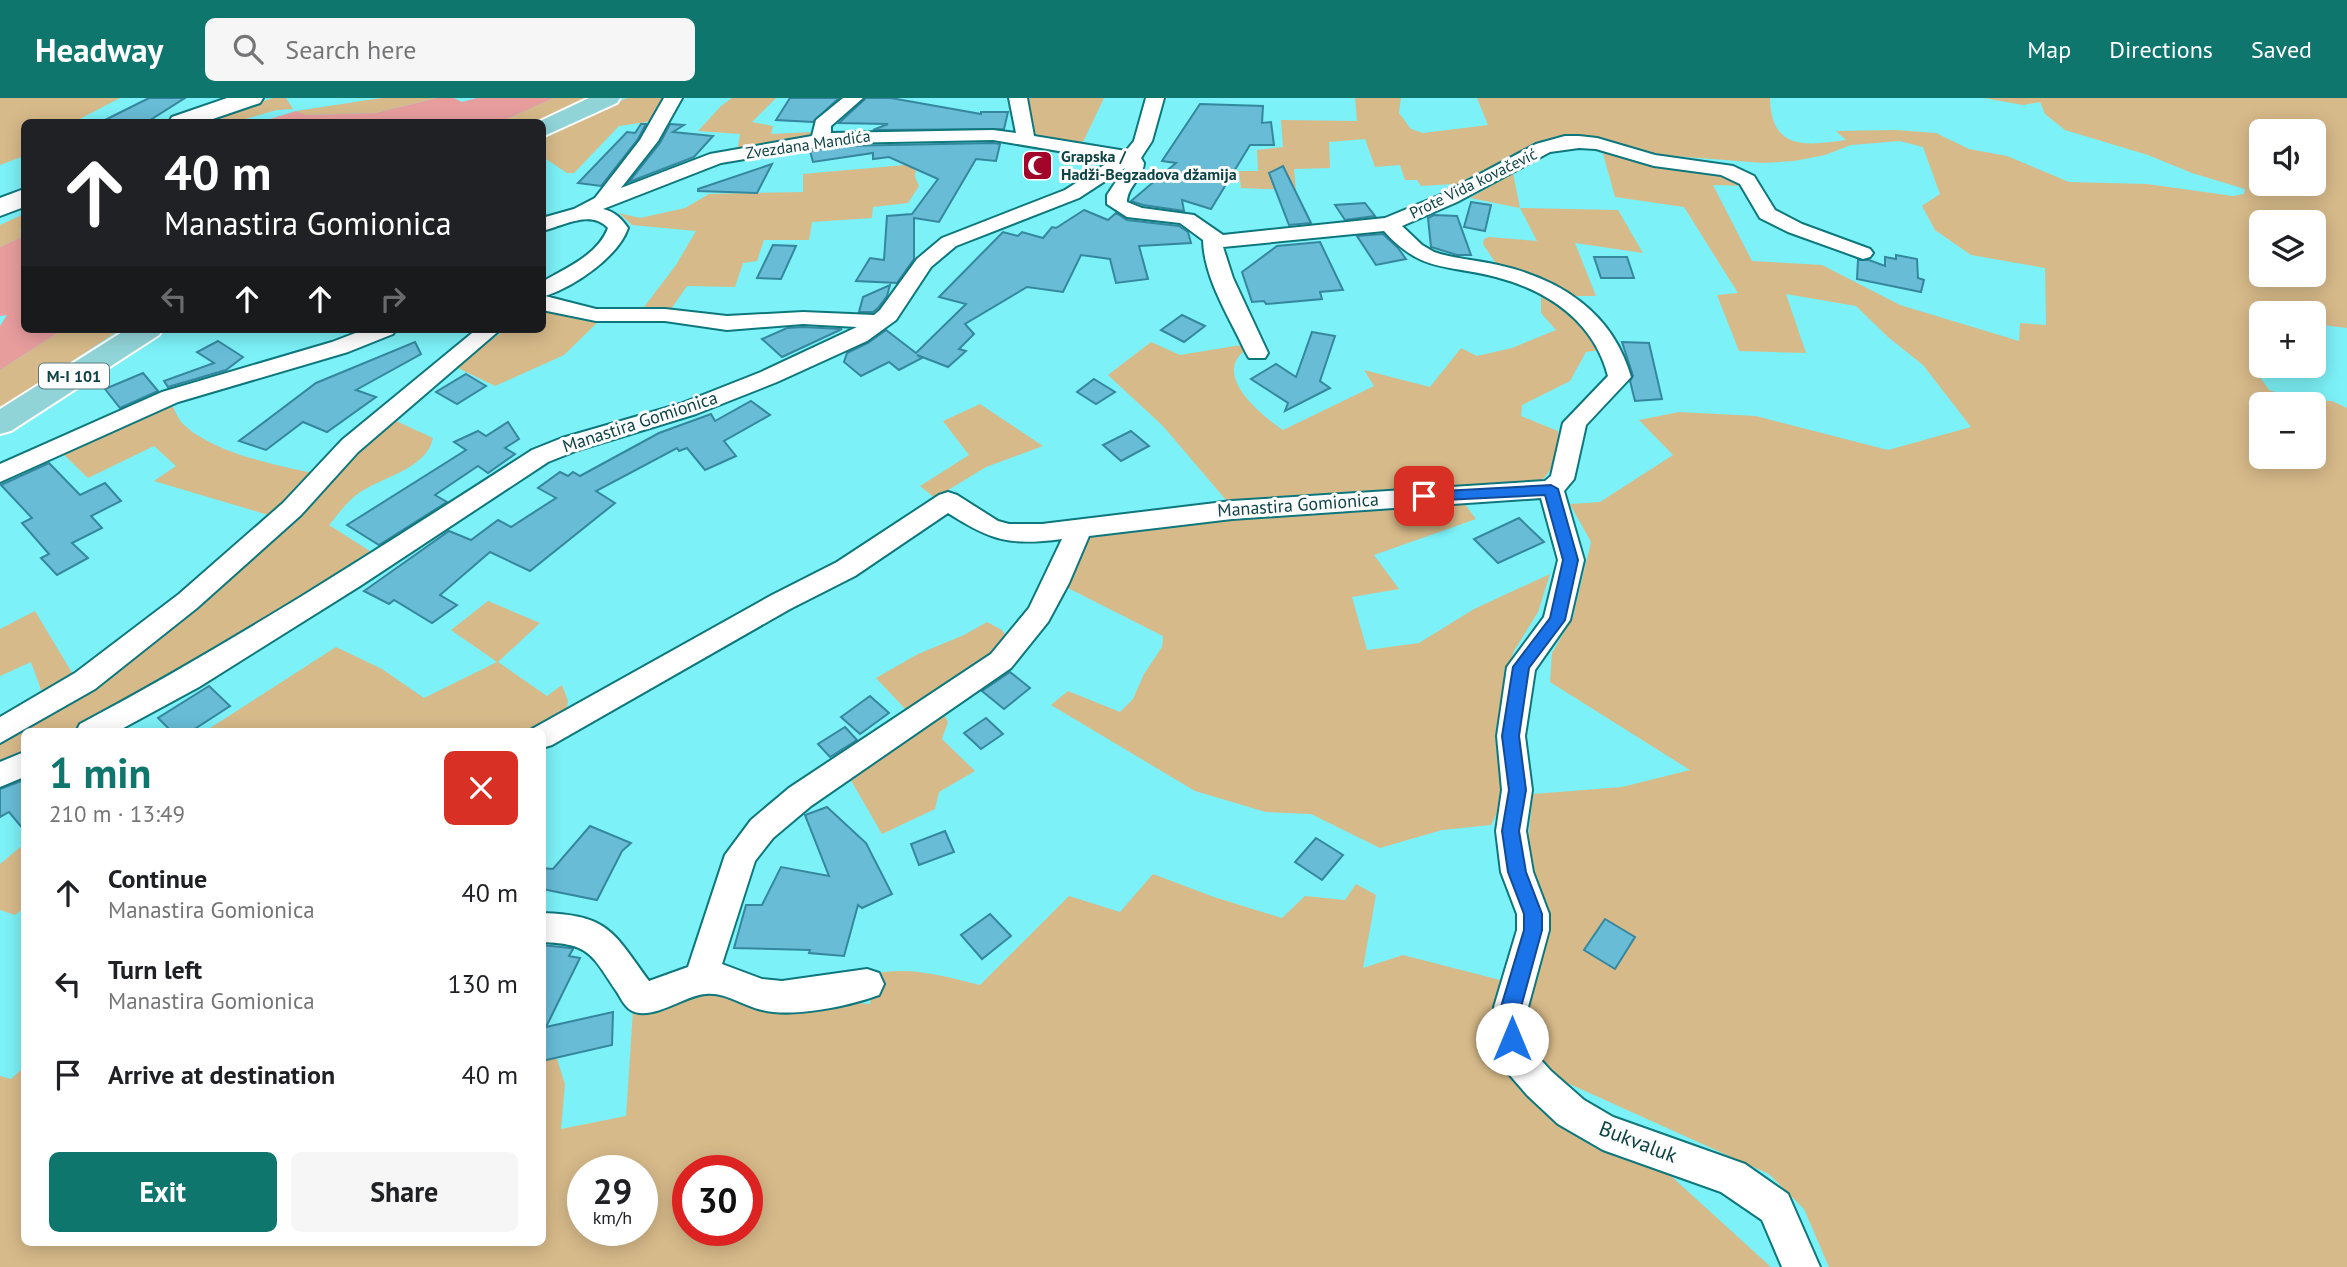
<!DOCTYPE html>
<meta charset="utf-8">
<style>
:root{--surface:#fff;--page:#f6f6f6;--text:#202124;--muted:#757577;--accent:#0f766e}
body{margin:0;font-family:"PT Sans",sans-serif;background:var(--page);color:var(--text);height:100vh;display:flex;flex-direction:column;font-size:26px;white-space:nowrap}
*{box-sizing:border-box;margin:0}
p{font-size:23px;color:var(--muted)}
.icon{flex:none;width:38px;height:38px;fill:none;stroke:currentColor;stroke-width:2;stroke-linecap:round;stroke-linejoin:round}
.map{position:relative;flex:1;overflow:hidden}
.drawer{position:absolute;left:21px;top:630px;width:525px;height:518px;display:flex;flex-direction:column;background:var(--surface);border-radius:10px;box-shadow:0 4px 18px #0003}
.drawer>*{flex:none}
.hud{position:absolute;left:21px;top:21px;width:525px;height:214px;border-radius:10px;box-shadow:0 4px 18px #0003;background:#202124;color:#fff;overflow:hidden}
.buttons{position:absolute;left:2249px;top:21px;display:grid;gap:14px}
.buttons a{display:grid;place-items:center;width:77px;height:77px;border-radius:10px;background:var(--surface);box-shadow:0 4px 18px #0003;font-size:35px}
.speed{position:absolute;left:567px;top:1057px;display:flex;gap:14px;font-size:35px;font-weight:700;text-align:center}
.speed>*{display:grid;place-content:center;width:91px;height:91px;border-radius:50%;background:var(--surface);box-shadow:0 4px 18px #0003;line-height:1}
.speed small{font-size:18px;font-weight:400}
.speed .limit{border:10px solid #d22;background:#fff;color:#111}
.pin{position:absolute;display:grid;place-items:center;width:60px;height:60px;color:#fff;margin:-30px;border-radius:14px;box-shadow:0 4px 10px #0006}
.me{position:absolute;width:77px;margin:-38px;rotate:0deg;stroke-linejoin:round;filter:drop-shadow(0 0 5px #0008)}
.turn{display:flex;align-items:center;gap:24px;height:147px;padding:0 28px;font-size:32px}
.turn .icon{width:91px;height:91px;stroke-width:2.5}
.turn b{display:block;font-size:49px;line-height:60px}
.lanes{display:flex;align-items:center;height:66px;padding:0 28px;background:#0003;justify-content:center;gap:35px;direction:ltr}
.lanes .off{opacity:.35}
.round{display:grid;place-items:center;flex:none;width:74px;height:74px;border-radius:10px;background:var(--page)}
.headline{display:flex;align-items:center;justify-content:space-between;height:119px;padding:0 28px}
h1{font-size:42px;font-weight:600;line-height:52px;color:var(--accent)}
.cta{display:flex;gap:14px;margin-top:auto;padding:14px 28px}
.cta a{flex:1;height:80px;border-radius:10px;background:var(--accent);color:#fff;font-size:28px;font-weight:600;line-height:80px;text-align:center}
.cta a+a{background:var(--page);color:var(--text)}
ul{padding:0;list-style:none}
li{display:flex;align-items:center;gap:21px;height:91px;padding:0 28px}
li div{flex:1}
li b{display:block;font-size:26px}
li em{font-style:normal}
header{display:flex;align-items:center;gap:42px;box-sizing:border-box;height:98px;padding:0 35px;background:var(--accent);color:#fff}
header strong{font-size:33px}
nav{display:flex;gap:38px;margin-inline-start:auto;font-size:24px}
.search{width:490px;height:63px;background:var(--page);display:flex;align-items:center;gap:18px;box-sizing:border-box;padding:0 24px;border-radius:10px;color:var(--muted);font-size:26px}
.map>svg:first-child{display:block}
</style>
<header>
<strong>Headway</strong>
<div class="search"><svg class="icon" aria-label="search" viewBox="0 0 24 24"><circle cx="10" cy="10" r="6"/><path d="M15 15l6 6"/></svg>Search here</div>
<nav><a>Map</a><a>Directions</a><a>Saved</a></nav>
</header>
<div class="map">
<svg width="2347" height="1169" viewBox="0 0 2347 1169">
<rect width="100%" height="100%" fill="#7cf1f7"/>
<g fill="#d7ba8a" fill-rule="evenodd">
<polygon points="0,0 120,0 74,24 24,24 24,58 0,67"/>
<polygon points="273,0 286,0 293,11 277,12 242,22 211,20"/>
<polygon points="381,0 437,0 375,15 305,17 296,13"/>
<polygon points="554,0 588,0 537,24 500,24"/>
<polygon points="627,0 667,0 660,7 654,23 619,28 574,75 567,75 543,59 543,41"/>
<path d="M732,0H776L752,24L773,28L771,36L812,34C802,49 751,49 733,52L738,48L740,36L698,33L721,8Z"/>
<polygon points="1026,0 1104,0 1083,44 1036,38"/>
<path d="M1355,0H1401L1399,15L1411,31L1423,35L1488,27L1477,0H1770C1771,52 1805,48 1846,42L1836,33L1896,32L1936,35L1969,51L2007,58L2069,84L2147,86L2233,98L2244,96L2245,91L2192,75L2148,57L2065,32L2045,16L2040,4L2023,7L1984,0H2347V230L2314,226V215H2261V220L2251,219L2253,269L2269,292L2302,302L2332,303L2347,310V1169H1829L1804,1111L1769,1076L1554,979L1537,952L1524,916L1543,847L1536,778L1528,743L1533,696L1622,689L1690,672L1550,584L1552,555L1573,519L1591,444L1570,406L1600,404L1673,357L1639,322L1679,314L1756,318L1888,352L1971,329L1923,267L1888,239L1856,208L1786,196L1806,255L1739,253L1717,197L1738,195L1684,109L1615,99L1602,52L1625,61L1716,72L1746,88L1713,87L1752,163L1822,167L1900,207L2019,243L2020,225L2046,227L2045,170L1971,157L1935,132L1922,108L1940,96L1923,49L1900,43L1851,47L1825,57L1794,63L1763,65L1648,56L1575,38L1533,49L1466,81L1457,91L1453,86L1421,88L1417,82H1405L1400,67L1375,69L1365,41L1329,44L1330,70L1294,71L1296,92L1241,90L1239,73H1258L1257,52L1283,49L1281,22L1357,23ZM2261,33H2314V86H2261ZM2261,124H2314V177H2261ZM2261,306H2314V359H2261Z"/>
<polygon points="916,66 915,79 919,88 908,105 873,109 872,120 812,124 809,142 764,142 757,163 743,165 735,189 687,188 669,214 641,213 676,167 696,133 632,127 619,115 640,120 685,110 709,96 803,94 803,76"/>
<polygon points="1513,75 1520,110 1618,112 1643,155 1575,145 1596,198 1570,198 1497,167 1483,146 1484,141 1489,139 1537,143 1520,110 1470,100"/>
<polygon points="24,116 24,130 20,132 24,138 0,149 0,127"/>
<path d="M1541,193L1566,207L1601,252L1586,254L1570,283L1522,307L1521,318L1558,333C1557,351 1556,369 1542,382L1226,402L1163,328L1108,277L1151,244L1180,257L1241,247L1249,250C1208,274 1261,317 1283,332L1374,288L1364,272L1430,289L1461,250L1477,258L1512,250L1556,232L1541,215Z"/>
<polygon points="543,210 573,220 599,223 564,257 495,288 456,269 506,231 542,231"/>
<polygon points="64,231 121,231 0,311 0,272"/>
<path d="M171,306C175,312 178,320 182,325C211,354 274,367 313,375L272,418L154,383L176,368L154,348L88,380L61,354Z"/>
<polygon points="980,306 1043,348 986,369 935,400 920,388 969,357 943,323"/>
<path d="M392,321L433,340C426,373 378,379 355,398C345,406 337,418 329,427L373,455L128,606L72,633L24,634V655L0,666V641L348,364Z"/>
<polygon points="1464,405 1476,421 1374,457 1399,491 1352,499 1367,552 1419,545 1474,511 1550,476 1538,514 1514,553 1509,567 1503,703 1491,727 1442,732 1380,750 1311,716 1266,714 1195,693 1051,607 1068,593 1120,614 1133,601 1144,576 1162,549 1163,538 1064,488 1089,436 1226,419"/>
<polygon points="488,503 540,525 498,564 547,598 562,587 568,603 566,615 531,633 204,634 336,549 382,571 424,600 497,564 451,532"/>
<polygon points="35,513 74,578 43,597 31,564 0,578 0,531"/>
<polygon points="987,524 1002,532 1009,542 912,618 876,580 918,556 964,537"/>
<polygon points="941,610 948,624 942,641 975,673 939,694 935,711 882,736 849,679"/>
<polygon points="24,746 24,810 15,817 0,812 0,766"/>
<path d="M1153,776L1214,799L1282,820L1305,798L1345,802L1356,786L1376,797L1363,870L1403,857L1500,882V955L1524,993L1660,1068L1771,1169H0V978L11,981L24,969V1144H542L543,957L557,961L565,986L561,1031L626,1018L633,913L703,892L870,906L873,876C910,868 943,878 980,887L1069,798L1120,814ZM583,1073H642V1132H583ZM688,1073H747V1132H688Z"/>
</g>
<g fill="#e89d9d">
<polygon points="437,0 454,0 462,4 477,0 554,0 500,24 260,24 296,13 306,17 375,15"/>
<polygon points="24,138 24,231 64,231 0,272 0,228 7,217 0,218 0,149"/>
</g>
<g fill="#68bcd6" stroke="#35879e" stroke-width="2">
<polygon points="149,0 185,0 147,24 101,24"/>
<polygon points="790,0 839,0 813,24 776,22"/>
<polygon points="866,0 891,0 981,16 981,14 1008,14 1004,31 873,32 888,26 839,25"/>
<polygon points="1200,6 1263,8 1262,25 1271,24 1274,47 1250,47 1211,111 1182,102 1184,113 1143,107 1131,103 1176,65 1162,63"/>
<polygon points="641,26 646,26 638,41 601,88 578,85 627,34 635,35"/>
<polygon points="670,26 684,27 673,34 713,38 694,59 629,84 660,45"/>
<polygon points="993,45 1000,46 996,63 976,61 939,124 914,120 914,161 897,185 856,183 870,160 884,162 887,118 912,116 938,81 889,59 873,61 873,55 813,64 810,53 840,48"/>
<polygon points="772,66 757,95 698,93 698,91"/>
<polygon points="1283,68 1311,125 1289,127 1269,75"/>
<polygon points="1471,104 1491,107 1485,133 1464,129"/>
<polygon points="1365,105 1375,118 1345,122 1335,107"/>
<polygon points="1084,112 1108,122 1116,115 1127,122 1179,128 1188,134 1191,145 1139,148 1148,181 1116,185 1110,161 1081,157 1063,194 1027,189 965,226 974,236 959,251 966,253 948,269 917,257 922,260 899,272 889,264 861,278 844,264 847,255 868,245 886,232 916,255 966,206 939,199 1003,134 1018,138 1022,134 1043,140 1052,129 1056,130"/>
<polygon points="1434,117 1457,118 1471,157 1457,157 1431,149 1428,120"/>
<polygon points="1383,136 1398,150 1406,161 1376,167 1357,138"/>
<polygon points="1320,144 1343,192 1320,194 1322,201 1266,206 1264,203 1252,204 1242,174 1277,148"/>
<polygon points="773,147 796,148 781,181 757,180"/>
<polygon points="1896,157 1917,161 1918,180 1924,182 1921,194 1857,181 1858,162 1869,162 1885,168 1885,159 1896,161"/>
<polygon points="1594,159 1627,159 1634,180 1601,180"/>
<polygon points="890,187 887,198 878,210 873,214 859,214 863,199"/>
<polygon points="1182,217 1205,228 1184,244 1161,232"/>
<polygon points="803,229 842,231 782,259 762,241 787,230"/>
<polygon points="1312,234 1335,238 1320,283 1330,290 1285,313 1288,305 1251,281 1276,266 1296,279"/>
<polygon points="218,243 243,259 226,272 168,289 164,283 214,265 197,254"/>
<polygon points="415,244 421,256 356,292 376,299 327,334 303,324 266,352 239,343 316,285"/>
<polygon points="1622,244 1649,245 1662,301 1635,303 1630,283 1633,278"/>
<polygon points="143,275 158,293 120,310 105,291"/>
<polygon points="466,276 486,288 457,306 436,294"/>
<polygon points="1094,281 1115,294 1096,306 1077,294"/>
<polygon points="751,303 770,317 724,343 736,358 705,372 687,350 679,353 677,350 596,393 615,405 530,473 490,454 440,497 457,507 432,525 394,502 389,506 364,493 449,433 471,442 498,422 511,429 556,400 538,390 560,374 568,378 573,374 580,378 659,335 711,316 715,323"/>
<polygon points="508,324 519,341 505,350 515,356 488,375 478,368 435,397 447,404 379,447 347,427 466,352 454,344 478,333 486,338"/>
<polygon points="1131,333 1149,348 1121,363 1103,347"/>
<polygon points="49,365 80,397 105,385 121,403 91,418 102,430 72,445 88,460 57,477 41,460 49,456 22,425 32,420 1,387"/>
<polygon points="1519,420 1544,444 1498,465 1474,441"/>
<polygon points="1010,574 1030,590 1004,611 982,593"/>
<polygon points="209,588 230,608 190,634 172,634 158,620"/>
<polygon points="870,598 889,615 860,636 841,619"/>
<polygon points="986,620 1003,636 981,651 964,635"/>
<polygon points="845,629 857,642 830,659 818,646"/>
<polygon points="24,682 24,732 9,714 0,719 0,691"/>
<polygon points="827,709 866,745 892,796 862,810 858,807 844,858 809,855 810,852 734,850 746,807 762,807 781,769 829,778 805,717"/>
<polygon points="590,728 631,745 622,753 597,802 542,791 542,770 553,771"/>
<polygon points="945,733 954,754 919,767 911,746"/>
<polygon points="1316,740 1343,757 1322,782 1295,764"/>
<polygon points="990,816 1011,838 982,861 961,837"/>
<polygon points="1605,821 1635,839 1615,871 1584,852"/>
<polygon points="542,847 570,850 573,851 569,858 580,860 546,929 613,914 612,947 542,963"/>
</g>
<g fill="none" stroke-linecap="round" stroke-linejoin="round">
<defs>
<g id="street">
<path d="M664,0H682L658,43L621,90L710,56L812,38L816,22L843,0H863L831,28V35L993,32L1016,35L1009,0H1027L1034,38L1126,53L1134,43L1146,0H1164L1152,43L1141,60L1144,65C1143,80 1127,89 1127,104L1142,110L1194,117L1223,137L1385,120L1443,96L1536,46L1565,38H1579L1597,40L1655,57L1733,68L1754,78L1775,112L1802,126L1870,151L1873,155L1870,159L1863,161L1788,134L1760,120L1740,86L1721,77L1654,68L1596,51L1579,50L1550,54L1457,104L1402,128L1422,147L1434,154C1454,161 1477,162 1498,167C1561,181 1613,215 1631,279L1586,327L1574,381L1564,393L1584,462L1570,522L1535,572L1525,638L1532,692L1526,733L1533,774L1549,816V832L1528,909L1529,941L1533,953L1551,973L1584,1002L1613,1019L1745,1066L1788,1096L1820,1169H1782L1762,1122L1721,1094L1603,1052L1558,1026L1527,997L1508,975L1495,941L1494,909L1517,832V816L1501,774L1496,733L1502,692L1497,638L1507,569L1544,519L1558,462L1541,400L1232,421L1089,438L1069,485L1048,524L1011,570L811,708L773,740L755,763L722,866L762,881L782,883L867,871L879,875L884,886L879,897C849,908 793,920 762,912C743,908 726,894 706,896C684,897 649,926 629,911C624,907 620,899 617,894C591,856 591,846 542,844V815C609,817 613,834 649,883L688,869L725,757L751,722L789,690L991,556L1029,510L1062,441C1010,448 992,443 948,415L855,478L790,511L552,647L542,650V634H530L532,631L772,497L837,464L939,397L948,394L957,397L998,423L1009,426H1042L1232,403L1545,383L1551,378L1563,325L1608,278C1594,224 1549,193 1496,179C1446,166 1422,175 1384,133L1223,149L1233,180L1268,255L1265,260H1249L1246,255C1230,220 1204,181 1203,142L1180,125L1127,119L1107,106V97L1125,70L1079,100L956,148L931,169L896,222L867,243L777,284L696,316L578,352L548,364L360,488L199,589L116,634H76L80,626C236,543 383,448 532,352L562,340L680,306L761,274L857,229L803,226L727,232L665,223H596L542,212V184C566,170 598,157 608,130C591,111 563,128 542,133V120L574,111L595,100L640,42ZM993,42L1112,62L1065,92L942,140L917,161L880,212L874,217L803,214L727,218L665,211H596L545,198C574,189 618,159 628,130C621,120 615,114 603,111L721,65L840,45Z"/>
<polygon points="366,231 396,231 393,236 348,254 178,304 0,384 0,366 162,294 332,244"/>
<polygon points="477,231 501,231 358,354 301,417 197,510 95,591 0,645 0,619 75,575 179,496 283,405 342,342"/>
<polygon points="24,654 24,679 0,689 0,664"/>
</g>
<g id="secondary">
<polygon points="227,0 263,0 260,5 204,24 169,24 172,19"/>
<polygon points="24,91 24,109 0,118 0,100"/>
</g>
<g id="primary">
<polygon points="589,0 620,0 617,5 542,39 542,24 538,24"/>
<polygon points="127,231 163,231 159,237 11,333 0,336 0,311"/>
</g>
</defs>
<use href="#street" stroke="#0e777c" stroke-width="4"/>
<use href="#secondary" stroke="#0e777c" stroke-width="4"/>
<use href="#primary" stroke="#fff" stroke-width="4"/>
<use href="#street" fill="#fff" fill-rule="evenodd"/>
<use href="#secondary" fill="#fff" fill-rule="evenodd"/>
<use href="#primary" fill="#90d4d7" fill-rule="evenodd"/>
</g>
<polygon fill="#1a73e8" stroke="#114b97" stroke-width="2" points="1551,387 1558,391 1578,462 1565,522 1529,570 1519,638 1526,692 1519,733 1526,774 1542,816 1542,832 1521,909 1522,941 1519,948 1512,950 1505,948 1502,941 1501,909 1524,832 1524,816 1508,774 1502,733 1509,692 1502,638 1513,569 1550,520 1563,462 1545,397 1424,403 1417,398 1424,394"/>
<defs>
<symbol id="mosque-square" viewBox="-11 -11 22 22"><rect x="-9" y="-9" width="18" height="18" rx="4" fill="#a3052a" stroke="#fdfdfd"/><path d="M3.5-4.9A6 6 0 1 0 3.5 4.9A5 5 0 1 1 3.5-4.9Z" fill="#fff"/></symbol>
</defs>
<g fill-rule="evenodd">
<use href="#mosque-square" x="1020" y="50" width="35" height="35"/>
</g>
<g text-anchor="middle" stroke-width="6" stroke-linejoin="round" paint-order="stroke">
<g font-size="16" fill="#0e4346" stroke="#fdfdfd">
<text transform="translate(808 46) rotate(-8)" y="6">Zvezdana Mandića</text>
<text transform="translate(1473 85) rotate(-26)" y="6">Prote Vida kovačević</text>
</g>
<g font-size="16" font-weight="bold" fill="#0e4346" stroke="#fdfdfd" text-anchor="start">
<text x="1061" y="64">Grapska /<tspan x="1061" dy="18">Hadži-Begzadova džamija</tspan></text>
</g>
<rect fill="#fdfdfd" stroke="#567b7d" stroke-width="2" x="39" y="265.5" width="70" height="25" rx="5"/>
<g font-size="16" font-weight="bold" fill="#0e4346">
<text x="74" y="284">M-I 101</text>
</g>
<g font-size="18" fill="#0e4346" stroke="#fdfdfd">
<text transform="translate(640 324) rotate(-18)" y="6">Manastira Gomionica</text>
<text transform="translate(1298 407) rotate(-4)" y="6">Manastira Gomionica</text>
</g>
<g font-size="21" fill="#0e4346" stroke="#fdfdfd">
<text transform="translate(1638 1044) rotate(21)" y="7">Bukvaluk</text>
</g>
</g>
</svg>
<div class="buttons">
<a><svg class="icon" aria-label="sound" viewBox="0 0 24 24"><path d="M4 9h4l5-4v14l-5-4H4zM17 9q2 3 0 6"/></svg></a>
<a><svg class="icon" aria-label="layers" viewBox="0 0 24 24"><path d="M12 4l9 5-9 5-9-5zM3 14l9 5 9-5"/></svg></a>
<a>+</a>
<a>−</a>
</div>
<div class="speed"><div>29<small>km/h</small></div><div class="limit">30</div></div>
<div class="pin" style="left:1424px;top:398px;background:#d93025"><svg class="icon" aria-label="arrive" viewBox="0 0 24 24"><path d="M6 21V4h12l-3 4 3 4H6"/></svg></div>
<svg class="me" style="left:1512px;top:941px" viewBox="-20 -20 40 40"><circle r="19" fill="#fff"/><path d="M0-13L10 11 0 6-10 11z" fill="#1a73e8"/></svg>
<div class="hud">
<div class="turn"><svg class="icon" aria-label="ahead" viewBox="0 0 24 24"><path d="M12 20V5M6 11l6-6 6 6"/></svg><div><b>40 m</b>Manastira Gomionica</div></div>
<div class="lanes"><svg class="icon off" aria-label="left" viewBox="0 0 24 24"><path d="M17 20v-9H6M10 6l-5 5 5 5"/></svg><svg class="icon" aria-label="ahead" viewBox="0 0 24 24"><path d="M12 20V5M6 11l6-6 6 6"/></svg><svg class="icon" aria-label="ahead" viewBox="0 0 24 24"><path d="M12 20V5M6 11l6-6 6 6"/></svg><svg class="icon off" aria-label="right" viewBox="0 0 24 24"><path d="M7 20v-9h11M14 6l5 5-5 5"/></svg></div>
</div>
<section class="drawer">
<div class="headline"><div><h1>1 min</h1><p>210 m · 13:49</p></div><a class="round" style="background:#d93025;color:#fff"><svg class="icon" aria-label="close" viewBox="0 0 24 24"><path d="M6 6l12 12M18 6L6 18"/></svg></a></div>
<ul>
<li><svg class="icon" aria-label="ahead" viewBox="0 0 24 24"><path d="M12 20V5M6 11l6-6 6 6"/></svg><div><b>Continue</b><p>Manastira Gomionica</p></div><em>40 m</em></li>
<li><svg class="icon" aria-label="left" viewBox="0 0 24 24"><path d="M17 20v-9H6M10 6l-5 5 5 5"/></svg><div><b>Turn left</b><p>Manastira Gomionica</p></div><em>130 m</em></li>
<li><svg class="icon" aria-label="arrive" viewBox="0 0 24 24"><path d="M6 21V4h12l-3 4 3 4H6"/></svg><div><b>Arrive at destination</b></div><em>40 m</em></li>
</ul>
<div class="cta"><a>Exit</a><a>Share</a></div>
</section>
</div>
